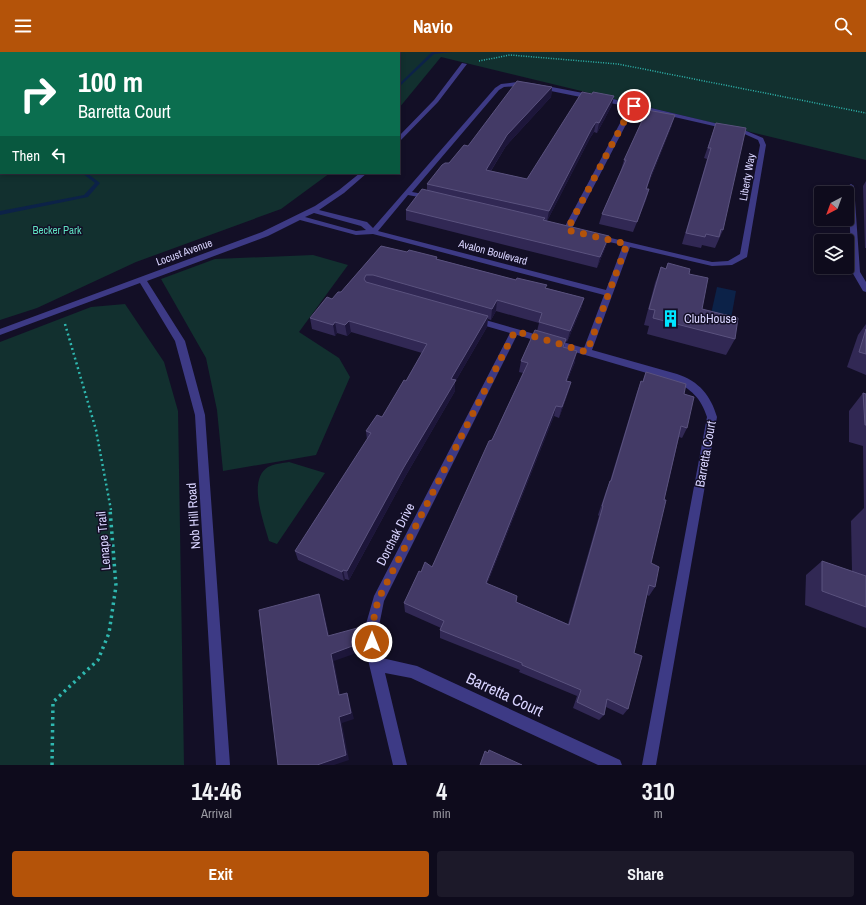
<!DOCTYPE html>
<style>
:root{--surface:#0e0b1c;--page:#1c1929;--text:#f1f3f6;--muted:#9b9ba3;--line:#2e2b3b;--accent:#b45309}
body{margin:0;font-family:"Archivo Narrow",sans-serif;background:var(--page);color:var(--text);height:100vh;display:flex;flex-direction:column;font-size:15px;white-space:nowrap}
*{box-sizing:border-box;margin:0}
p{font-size:13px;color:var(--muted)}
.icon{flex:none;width:22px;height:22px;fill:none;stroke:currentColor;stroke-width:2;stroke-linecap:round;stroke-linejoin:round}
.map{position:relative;height:713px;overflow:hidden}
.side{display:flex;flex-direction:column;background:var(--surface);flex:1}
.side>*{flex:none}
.hud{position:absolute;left:0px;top:0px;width:400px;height:122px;box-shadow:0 2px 6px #0003,0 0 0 1px var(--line);background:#0b6e4f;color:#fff;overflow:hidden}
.needle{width:26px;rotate:221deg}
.controls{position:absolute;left:814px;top:134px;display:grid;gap:8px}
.controls a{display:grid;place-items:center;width:40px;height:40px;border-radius:4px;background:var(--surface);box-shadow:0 2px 6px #0003,0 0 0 1px var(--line);font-size:20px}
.pin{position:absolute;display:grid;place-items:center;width:34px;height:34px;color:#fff;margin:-17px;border:2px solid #fff;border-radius:50%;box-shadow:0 1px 4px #0007}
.me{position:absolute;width:44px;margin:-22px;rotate:0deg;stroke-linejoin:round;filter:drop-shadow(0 0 3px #0008)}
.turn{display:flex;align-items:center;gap:14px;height:84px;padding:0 12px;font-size:18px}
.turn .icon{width:52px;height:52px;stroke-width:2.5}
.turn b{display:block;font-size:28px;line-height:34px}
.then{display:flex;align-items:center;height:38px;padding:0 12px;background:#0003;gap:8px;font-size:15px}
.eta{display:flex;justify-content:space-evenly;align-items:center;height:68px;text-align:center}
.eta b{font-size:24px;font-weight:700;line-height:28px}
.primary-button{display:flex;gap:8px;margin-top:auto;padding:8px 12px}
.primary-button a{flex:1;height:46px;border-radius:4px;background:var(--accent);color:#fff;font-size:16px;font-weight:700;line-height:46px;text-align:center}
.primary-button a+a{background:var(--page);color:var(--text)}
header{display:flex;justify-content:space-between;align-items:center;height:52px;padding:0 12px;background:var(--accent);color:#fff;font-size:18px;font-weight:700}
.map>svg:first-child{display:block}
</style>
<header><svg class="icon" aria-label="menu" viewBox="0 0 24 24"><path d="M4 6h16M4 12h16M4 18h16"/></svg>Navio<svg class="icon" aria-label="search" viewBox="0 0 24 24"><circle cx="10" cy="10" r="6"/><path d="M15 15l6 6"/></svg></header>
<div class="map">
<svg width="866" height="713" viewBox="0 0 866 713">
<rect width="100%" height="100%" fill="#130f26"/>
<g fill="#12302f">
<polygon points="0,0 866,0 866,108 441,5 399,56 399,1 1,1 1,121 330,121 281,157 136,210 37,256 0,268"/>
<polygon points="313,203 348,213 299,280 339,306 350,325 316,403 223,419 217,358 206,306 161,227 215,207"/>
<polygon points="125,252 164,310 178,359 184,713 0,713 0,290 91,255"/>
<path d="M289,410L325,421L277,492L269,489C264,470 247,428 268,415C274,412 283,411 289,410Z"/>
</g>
<polygon fill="#0c2248" points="717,235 736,239 731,267 711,262"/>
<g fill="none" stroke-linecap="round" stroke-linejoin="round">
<g fill="#0c2248" fill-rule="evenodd">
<polygon points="432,0 452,0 434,2 399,35 399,32"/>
<polygon points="82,121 87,121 100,131 88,145 0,163 0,159 84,143 95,131"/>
</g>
<polyline stroke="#2fb8b0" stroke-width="1.5" stroke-dasharray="1 1.5" stroke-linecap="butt" points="479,9 510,3 618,12 866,61"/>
<polyline stroke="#2fb8b0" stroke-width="2.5" stroke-dasharray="2 3" stroke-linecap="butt" points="65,272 96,378 111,458"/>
<polyline stroke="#2fb8b0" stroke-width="3.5" stroke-dasharray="2.5 4" stroke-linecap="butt" points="52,713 53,650 98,608 109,581 116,534 110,457"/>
<polygon fill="#3d3a85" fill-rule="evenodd" points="851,132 854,134 860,220 866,230 866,240 863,239 852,220 848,134"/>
<g fill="#3d3a85" fill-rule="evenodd">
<polygon points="462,11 467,12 438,50 399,90 399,84 434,48"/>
<path d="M517,30L531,31L609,46L744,78L763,86L766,93L747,205L732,213L712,214L630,195L592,298L677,322C699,329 711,344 717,365L656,713H642L707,365C701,346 691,337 674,329L517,283L384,549L378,579L382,606L417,614L620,708L622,713H598L411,626L385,621L407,713H393L369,612L364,579L374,544L510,281L472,270L471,268L475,265L584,296L604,243L373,182L356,183L300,168L268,184L147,229L185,289L205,363L230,713H216L195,363L175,289L140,231L0,283V277L262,180L315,154L339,138L360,121H367L344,141L319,158L367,170L373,176L495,36L501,32ZM517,34L531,35L630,55L626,60L563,178L567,180L571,178L632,61L635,56L740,80L758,88L760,93L740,202L728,209L712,210L594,182H591V186L623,193L606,238L378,179L408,143L434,148V144L412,140L499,38L504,35ZM314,161L361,174L366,178L356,179L305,165Z"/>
</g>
</g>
<g fill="#312854">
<polygon points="552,35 551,45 506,94 491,119 527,127 612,53 597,81 594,80 590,86 547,169 609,184 606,194 597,216 406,168 406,158 427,138 427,132 468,94"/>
<polygon points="716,71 723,178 715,196 702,193 701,196 682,192 707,107 704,106"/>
<polygon points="672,73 648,133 647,137 649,137 646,148 633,180 599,172 602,162 621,118 624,108"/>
<polygon points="866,129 866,196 865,196 863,134"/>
<polygon points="381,194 407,200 437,205 437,207 584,246 581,257 567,290 566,289 564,295 575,310 567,329 571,330 568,341 559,366 554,364 487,532 516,550 568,572 599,464 598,463 606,439 610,429 637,340 641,329 642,330 646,320 684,342 687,376 682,386 679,385 664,448 651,511 655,535 649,544 647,543 634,601 628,657 623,663 606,655 604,663 599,668 573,656 577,644 519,620 520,618 440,586 440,578 441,576 405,560 404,551 421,520 432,515 492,388 523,321 519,320 521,309 537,279 539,271 496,259 491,268 488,267 487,275 455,330 455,339 405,425 349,528 345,527 344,529 298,508 295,499 367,388 366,379 382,365 406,329 422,301 351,280 347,284 337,281 335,284 312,277 310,266 332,247 341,240"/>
<polygon points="668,211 689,222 702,257 735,287 726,303 647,282 649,274 644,273 655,231 661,215 666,217"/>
<polygon points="866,272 866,323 847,315 858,283"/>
<polygon points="863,341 866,342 866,576 805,553 806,523 822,509 852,519 851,469 864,456 863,394 849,390 849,359"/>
</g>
<g fill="#1d163a">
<polygon points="552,35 551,45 506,94 485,128 486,118 507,83"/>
<polygon points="614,44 612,53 597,81 599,71"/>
<polygon points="675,63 672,73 648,133 651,122"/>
<polygon points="596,70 594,80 590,86 547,169 549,159 592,76"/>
<polygon points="649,137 646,148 633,180 637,170"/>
<polygon points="609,184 606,194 597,216 600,205"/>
<polygon points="584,246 581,257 567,290 570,279"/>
<polygon points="497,248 496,259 491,268 492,257"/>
<polygon points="488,264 487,275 455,330 455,339 405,425 349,528 347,519 451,327"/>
<polygon points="349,269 351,280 347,284 345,273"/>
<polygon points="335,270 337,281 335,284 333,273"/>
<polygon points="577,299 575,310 563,339 566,329"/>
<polygon points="571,330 568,341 559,366 562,355"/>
<polygon points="556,354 554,364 484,539 486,531"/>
<polygon points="343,518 345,527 344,529 342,520"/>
<polygon points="319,542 322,551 331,591 328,584"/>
<polygon points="361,575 365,598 334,609 342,650 339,643 331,602"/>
<polygon points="347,641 349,647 354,667 342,671 349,708 334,713 317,713 339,665"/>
</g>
<g fill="#433a66" stroke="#5a527e">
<polygon points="517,29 552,35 507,83 486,118 527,127 582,40 592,42 593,40 614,44 599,71 596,70 592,76 549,159 427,132 442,113 445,111 449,111 464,93 468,94"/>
<polygon points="647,58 675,63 651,122 646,137 649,137 637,170 602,162 626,108 624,108"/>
<polygon points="716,71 746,76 723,178 721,177 719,185 706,182 705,185 686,181 711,96 708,96"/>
<polygon points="422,137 545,166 543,168 609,184 600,205 406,158"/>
<polygon points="381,194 407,200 409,198 437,205 436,207 516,228 517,226 547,233 545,236 584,246 570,279 539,270 542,261 497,248 492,257 373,223 366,223 364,227 366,230 488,264 451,327 456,328 404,415 347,519 343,518 342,520 295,499 371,381 366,379 377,363 382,365 404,328 406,329 427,292 349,269 345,273 335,270 333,273 310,266 327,245 332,247 338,240 341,240"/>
<polygon points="668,211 690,217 689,222 708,226 702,257 738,266 735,287 653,266 655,258 649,257 661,215 666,217"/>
<polygon points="866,277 866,302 859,300"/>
<polygon points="535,278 566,287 563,295 577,299 566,329 571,330 562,355 556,354 486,531 517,544 516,550 569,573 603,454 602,454 610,429 611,429 641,329 643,330 646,320 686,332 684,342 694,345 687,376 681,374 664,448 666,448 651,511 659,515 655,535 649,533 634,601 642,604 628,657 607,647 604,663 577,650 581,638 522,613 522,611 440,578 444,569 404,551 419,519 421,520 425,510 432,515 489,389 492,388 528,311 521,309"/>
<polygon points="863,341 866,342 866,373 865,373"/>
<polygon points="822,509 866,524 866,555 822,539"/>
<polygon points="319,542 328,584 361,575 363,590 331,602 339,643 347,641 351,661 339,665 346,703 317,713 278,713 259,558"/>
<polygon points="489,698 522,713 480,713 485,699 488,701"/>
</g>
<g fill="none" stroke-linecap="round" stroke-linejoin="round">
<polyline stroke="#b45309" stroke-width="7" stroke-dasharray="0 12.6" points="372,590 371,579 378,548 515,279 587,300 627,192 567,178 629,60 634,54"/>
</g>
<defs>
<symbol id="building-bare" viewBox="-9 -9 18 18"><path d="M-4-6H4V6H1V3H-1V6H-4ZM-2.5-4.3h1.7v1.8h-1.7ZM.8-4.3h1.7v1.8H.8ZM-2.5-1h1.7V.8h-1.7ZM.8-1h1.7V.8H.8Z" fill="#00e5ff" stroke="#130f26" stroke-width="2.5" paint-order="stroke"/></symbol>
</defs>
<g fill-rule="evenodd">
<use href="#building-bare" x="658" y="254" width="25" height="25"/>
</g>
<g text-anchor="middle" stroke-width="3" stroke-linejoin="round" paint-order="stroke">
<g font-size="11" fill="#d9d4ff" stroke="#130f26">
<text transform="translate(747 125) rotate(-80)" y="4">Liberty Way</text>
<text transform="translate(184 200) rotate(-20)" y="4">Locust Avenue</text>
<text transform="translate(493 200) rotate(15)" y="4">Avalon Boulevard</text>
</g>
<g font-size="11" fill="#5fe0c0" stroke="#130f26">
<text x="57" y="182">Becker Park</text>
</g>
<g font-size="13" fill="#d9d4ff" stroke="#130f26" text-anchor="start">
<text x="684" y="271">ClubHouse</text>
</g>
<g font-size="13" fill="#d9d4ff" stroke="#130f26">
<text transform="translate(705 402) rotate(-80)" y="5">Barretta Court</text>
<text transform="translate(193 464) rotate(-94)" y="5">Nob Hill Road</text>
<text transform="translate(395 482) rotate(-63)" y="5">Dorchak Drive</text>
<text transform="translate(103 489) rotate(-95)" y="5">Lenape Trail</text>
</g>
<g font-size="16" fill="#d9d4ff" stroke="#130f26">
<text transform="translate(505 642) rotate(25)" y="6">Barretta Court</text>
</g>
</g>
</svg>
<div class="controls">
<a><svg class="needle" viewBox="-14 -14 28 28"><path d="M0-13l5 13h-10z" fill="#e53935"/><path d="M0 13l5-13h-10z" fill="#9b9ba3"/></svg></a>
<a><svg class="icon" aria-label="layers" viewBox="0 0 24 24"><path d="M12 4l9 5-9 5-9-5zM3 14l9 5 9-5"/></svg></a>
</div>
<div class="pin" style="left:634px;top:54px;background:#d93025"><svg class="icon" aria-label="arrive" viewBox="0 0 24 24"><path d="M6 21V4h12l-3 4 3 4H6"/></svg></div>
<svg class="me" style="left:372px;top:590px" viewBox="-20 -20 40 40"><circle r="17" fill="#b45309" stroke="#fff" stroke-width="3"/><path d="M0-11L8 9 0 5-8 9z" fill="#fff"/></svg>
<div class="hud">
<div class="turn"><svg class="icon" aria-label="right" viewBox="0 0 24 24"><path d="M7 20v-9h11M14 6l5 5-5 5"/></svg><div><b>100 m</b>Barretta Court</div></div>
<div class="then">Then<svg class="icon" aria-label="left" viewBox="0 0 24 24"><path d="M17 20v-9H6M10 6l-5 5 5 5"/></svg></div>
</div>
</div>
<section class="side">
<div class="eta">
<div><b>14:46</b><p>Arrival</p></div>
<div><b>4</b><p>min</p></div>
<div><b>310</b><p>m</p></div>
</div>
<div class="primary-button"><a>Exit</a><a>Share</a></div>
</section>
